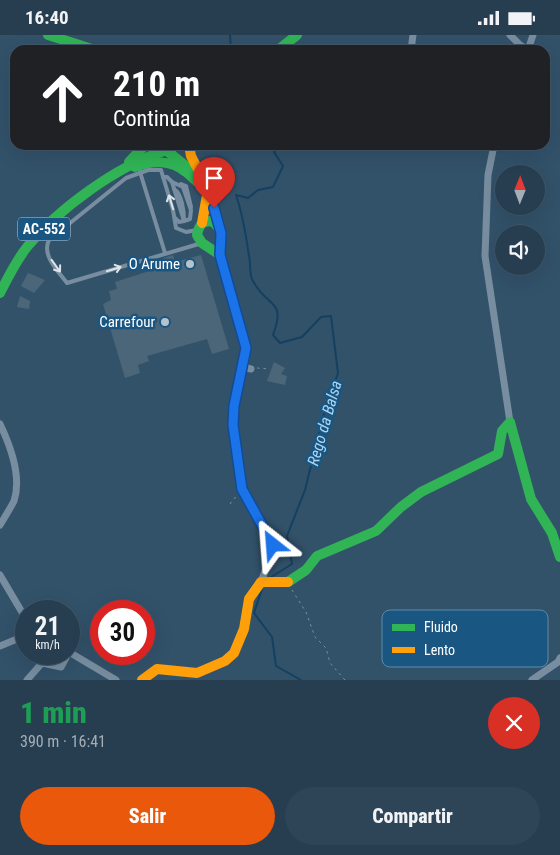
<!DOCTYPE html>
<html lang="es">
<meta charset="utf-8">
<style>
:root{--surface:#263e50;--page:#2e4557;--text:#f1f3f6;--muted:#a4aeb7;--line:#425767;--accent:#ea580c}
body{margin:0;font-family:"Roboto Condensed",sans-serif;background:var(--page);color:var(--text);height:100vh;display:flex;flex-direction:column;font-size:19px;white-space:nowrap}
*{box-sizing:border-box;margin:0}
p{font-size:16px;color:var(--muted)}
.icon{flex:none;width:28px;height:28px;fill:none;stroke:currentColor;stroke-width:2;stroke-linecap:round;stroke-linejoin:round}
.map{position:relative;height:645px;overflow:hidden}
.panel{display:flex;flex-direction:column;background:var(--surface);flex:1}
.panel>*{flex:none}
.banner{position:absolute;left:10px;top:10px;width:540px;height:105px;border-radius:15px;box-shadow:0 5px 20px #0002,0 0 0 1px var(--line);background:#202124;color:#fff;overflow:hidden}
.needle{width:32px;rotate:1deg}
.tools{position:absolute;left:495px;top:130px;display:grid;gap:10px}
.tools a{display:grid;place-items:center;width:50px;height:50px;border-radius:50%;background:var(--surface);box-shadow:0 5px 20px #0002,0 0 0 1px var(--line);font-size:25px}
.speed{position:absolute;left:15px;top:565px;display:flex;gap:10px;font-size:25px;font-weight:700;text-align:center}
.speed>*{display:grid;place-content:center;width:65px;height:65px;border-radius:50%;background:var(--surface);box-shadow:0 5px 20px #0002,0 0 0 1px var(--line);line-height:1}
.speed small{font-size:12px;font-weight:400}
.speed .limit{border:8px solid #d22;background:#fff;color:#111}
.pin{position:absolute;display:grid;place-items:center;width:42px;height:42px;color:#fff;margin:-51px -21px;border-radius:50% 50% 50% 0;rotate:-45deg;box-shadow:0 0 5px #0007}
.pin .icon{rotate:45deg}
.me{position:absolute;width:55px;margin:-28px;rotate:332deg;stroke-linejoin:round;filter:drop-shadow(0 0 4px #0008)}
.turn{display:flex;align-items:center;gap:18px;height:105px;padding:0 20px;font-size:22px}
.turn .icon{width:65px;height:65px;stroke-width:2.5}
.turn b{display:block;font-size:35px;line-height:42px}
.round{display:grid;place-items:center;flex:none;width:52px;height:52px;border-radius:26px;background:var(--page)}
.overview{display:flex;align-items:center;justify-content:space-between;height:85px;padding:0 20px}
h1{font-size:30px;font-weight:800;line-height:38px;color:#1e9e55}
.button{display:flex;gap:10px;margin-top:auto;padding:10px 20px}
.button a{flex:1;height:58px;border-radius:30px;background:var(--accent);color:#fff;font-size:20px;font-weight:800;line-height:58px;text-align:center}
.button a+a{background:var(--page);color:var(--text)}
.status{display:flex;justify-content:space-between;align-items:center;height:35px;padding:0 25px;background:var(--surface);direction:ltr}
.status svg{height:14px;fill:currentColor}
.map>svg:first-child{display:block}
</style>
<div class="status"><b>16:40</b><svg viewBox="0 0 49 12"><path d="M0 12V9h3v3zM5 12V6h3v6zM10 12V3h3v9zM15 12V0h3v12zM26 1h20v11H26zM47 4h2v5h-2z"/></svg></div>
<div class="map">
<svg width="560" height="645" viewBox="0 0 560 645">
<rect width="100%" height="100%" fill="#32526a"/>
<g fill="none" stroke-linecap="round" stroke-linejoin="round">
<g stroke="#144061" stroke-width="2">
<polyline points="230,0 231,15"/>
<path d="M268,544L292,529L287,501L305,455L323,382L338,338L331,281L321,282L302,302L280,308L273,300C287,262 266,274 252,244C249,237 251,228 249,221C246,200 243,180 236,160L248,163L258,155L273,152L283,131L274,117L280,110"/>
<polyline points="262,554 254,578 272,602 276,631 301,645"/>
</g>
</g>
<g fill="#4b6679">
<polygon points="173,220 175,227 201,220 229,314 212,319 207,304 147,321 149,326 138,330 140,338 125,343 103,269 111,265 109,256 117,254 115,247 165,231 163,223"/>
<polygon points="28,238 45,245 34,258 21,251"/>
<polygon points="20,261 30,266 29,274 17,272"/>
<polygon points="274,327 285,333 281,339 287,341 285,350 267,346"/>
</g>
<g fill="none" stroke-linecap="round" stroke-linejoin="round">
<g stroke="#788ea0" stroke-width="1" stroke-dasharray="2.5 4" stroke-linecap="butt">
<polyline points="257,333 270,334"/>
<polyline points="230,469 238,459"/>
<polyline points="292,555 306,577 315,602 326,613 330,628 345,645"/>
</g>
<g stroke="#788ea0" stroke-width="4">
<polyline points="140,137 165,218"/>
<polyline points="163,142 167,142 172,147 184,186 179,187 175,183"/>
<path d="M172,147L183,152L191,175L190,184L184,186C184,176 182,159 174,154"/>
<polyline points="181,149 186,151 191,172"/>
<path d="M197,195L186,197L176,193L173,175L161,135H148L126,143L49,205C41,220 59,237 67,248L202,208"/>
</g>
<g stroke="#788ea0" stroke-width="7">
<polyline points="510,0 520,10 529,15"/>
<polyline points="411,15 413,0"/>
<polyline points="528,15 533,0"/>
<polyline points="494,110 488,140 485,221 510,387"/>
<polyline points="251,334 243,332 236,355 233,390 242,454 271,502 272,517 261,547"/>
<path d="M0,389C10,410 22,442 14,466C10,474 4,483 0,490"/>
<polyline points="0,540 26,584"/>
<polyline points="0,611 22,602 26,597"/>
<polyline points="69,617 116,645"/>
<polyline points="27,645 42,628 61,632 68,619"/>
<polyline points="532,645 558,627 560,623"/>
</g>
<g stroke="#30b455" stroke-width="10">
<polyline points="48,0 95,15"/>
<polyline points="278,15 297,0"/>
<polyline points="158,113 167,116 177,110"/>
<polyline points="167,116 192,136"/>
<polyline points="129,127 145,110"/>
<path d="M135,132C152,125 171,125 186,137C193,142 197,149 205,152"/>
<path d="M220,194L212,186C202,186 199,190 197,200L202,208L220,220"/>
<path d="M0,258C8,242 16,226 27,212C58,174 117,131 164,116"/>
<polyline points="288,547 306,535 317,521 376,496 401,472 421,457 498,419 502,396 510,387 531,464 552,498 560,522"/>
</g>
<g stroke="#ff9f0a" stroke-width="10">
<polyline points="189,110 191,121 203,144 220,194 220,220 246,313 243,332"/>
<polyline points="202,188 207,160"/>
<polyline points="142,645 157,634 197,638 225,626 234,618 244,594 249,564 261,547 288,547"/>
</g>
</g>
<defs><path id="oneway-shaft" d="M-6 0H5M1.5-3L5.5 0L1.5 3" fill="none" stroke-width="1.6" stroke-linecap="round" stroke-linejoin="round" transform="scale(1.25)"/></defs>
<g stroke="#dde3e7">
<use href="#oneway-shaft" transform="translate(171 167) rotate(-107)"/>
<use href="#oneway-shaft" transform="translate(56 231) rotate(54)"/>
<use href="#oneway-shaft" transform="translate(114 234) rotate(-17)"/>
</g>
<g fill="none" stroke-linecap="round" stroke-linejoin="round">
<defs>
<polyline id="route" points="214,173 221,198 220,220 246,313 234,371 233,390 242,454 273,510"/>
</defs>
<use href="#route" stroke="#114b97" stroke-width="12"/>
<use href="#route" stroke="#1a73e8" stroke-width="9"/>
</g>
<g fill="#b7c2cb" stroke="#1a5682" stroke-width="2">
<circle cx="190" cy="229" r="5"/>
<circle cx="165" cy="287" r="5"/>
</g>
<g text-anchor="middle" stroke-width="5" stroke-linejoin="round" paint-order="stroke">
<rect fill="#1a5682" stroke="#baccda" stroke-width="1" x="18" y="182.5" width="52" height="23" rx="4"/>
<g font-size="14" font-weight="bold" fill="#fff">
<text x="44" y="199">AC-552</text>
</g>
<g font-size="15" fill="#fff" stroke="#1a5682" text-anchor="end">
<text x="180" y="234">O Arume</text>
<text x="155" y="292">Carrefour</text>
</g>
<g font-size="16" font-style="italic" fill="#aad5f2" stroke="#1a5682">
<text transform="translate(324 388) rotate(-74)" y="6">Rego da Balsa</text>
</g>
</g>
<rect x="382" y="575" width="166" height="57" rx="8" fill="#1a5682" stroke="#5f89a8" stroke-width="1"/>
<rect x="392" y="589" width="23" height="7" fill="#30b455"/>
<rect x="392" y="612" width="23" height="6" fill="#ff9f0a"/>
<g font-size="14" fill="#fff">
<text x="424" y="597">Fluido</text>
<text x="424" y="620">Lento</text>
</g>
</svg>
<div class="tools">
<a><svg class="needle" viewBox="-14 -14 28 28"><path d="M0-13l5 13h-10z" fill="#e53935"/><path d="M0 13l5-13h-10z" fill="#a4aeb7"/></svg></a>
<a><svg class="icon" aria-label="sound" viewBox="0 0 24 24"><path d="M4 9h4l5-4v14l-5-4H4zM17 9q2 3 0 6"/></svg></a>
</div>
<div class="speed"><div>21<small>km/h</small></div><div class="limit">30</div></div>
<div class="pin" style="left:214px;top:173px;background:#d93025"><svg class="icon" aria-label="arrive" viewBox="0 0 24 24"><path d="M6 21V4h12l-3 4 3 4H6"/></svg></div>
<svg class="me" style="left:273px;top:510px" viewBox="-20 -20 40 40"><path d="M0-17L14 15 0 8-14 15z" fill="#1a73e8" stroke="#fff" stroke-width="4"/></svg>
<div class="banner">
<div class="turn"><svg class="icon" aria-label="ahead" viewBox="0 0 24 24"><path d="M12 20V5M6 11l6-6 6 6"/></svg><div><b>210 m</b>Continúa</div></div>
</div>
</div>
<section class="panel">
<div class="overview"><div><h1>1 min</h1><p>390 m · 16:41</p></div><a class="round" style="background:#d93025;color:#fff"><svg class="icon" aria-label="close" viewBox="0 0 24 24"><path d="M6 6l12 12M18 6L6 18"/></svg></a></div>
<div class="button"><a>Salir</a><a>Compartir</a></div>
</section>
